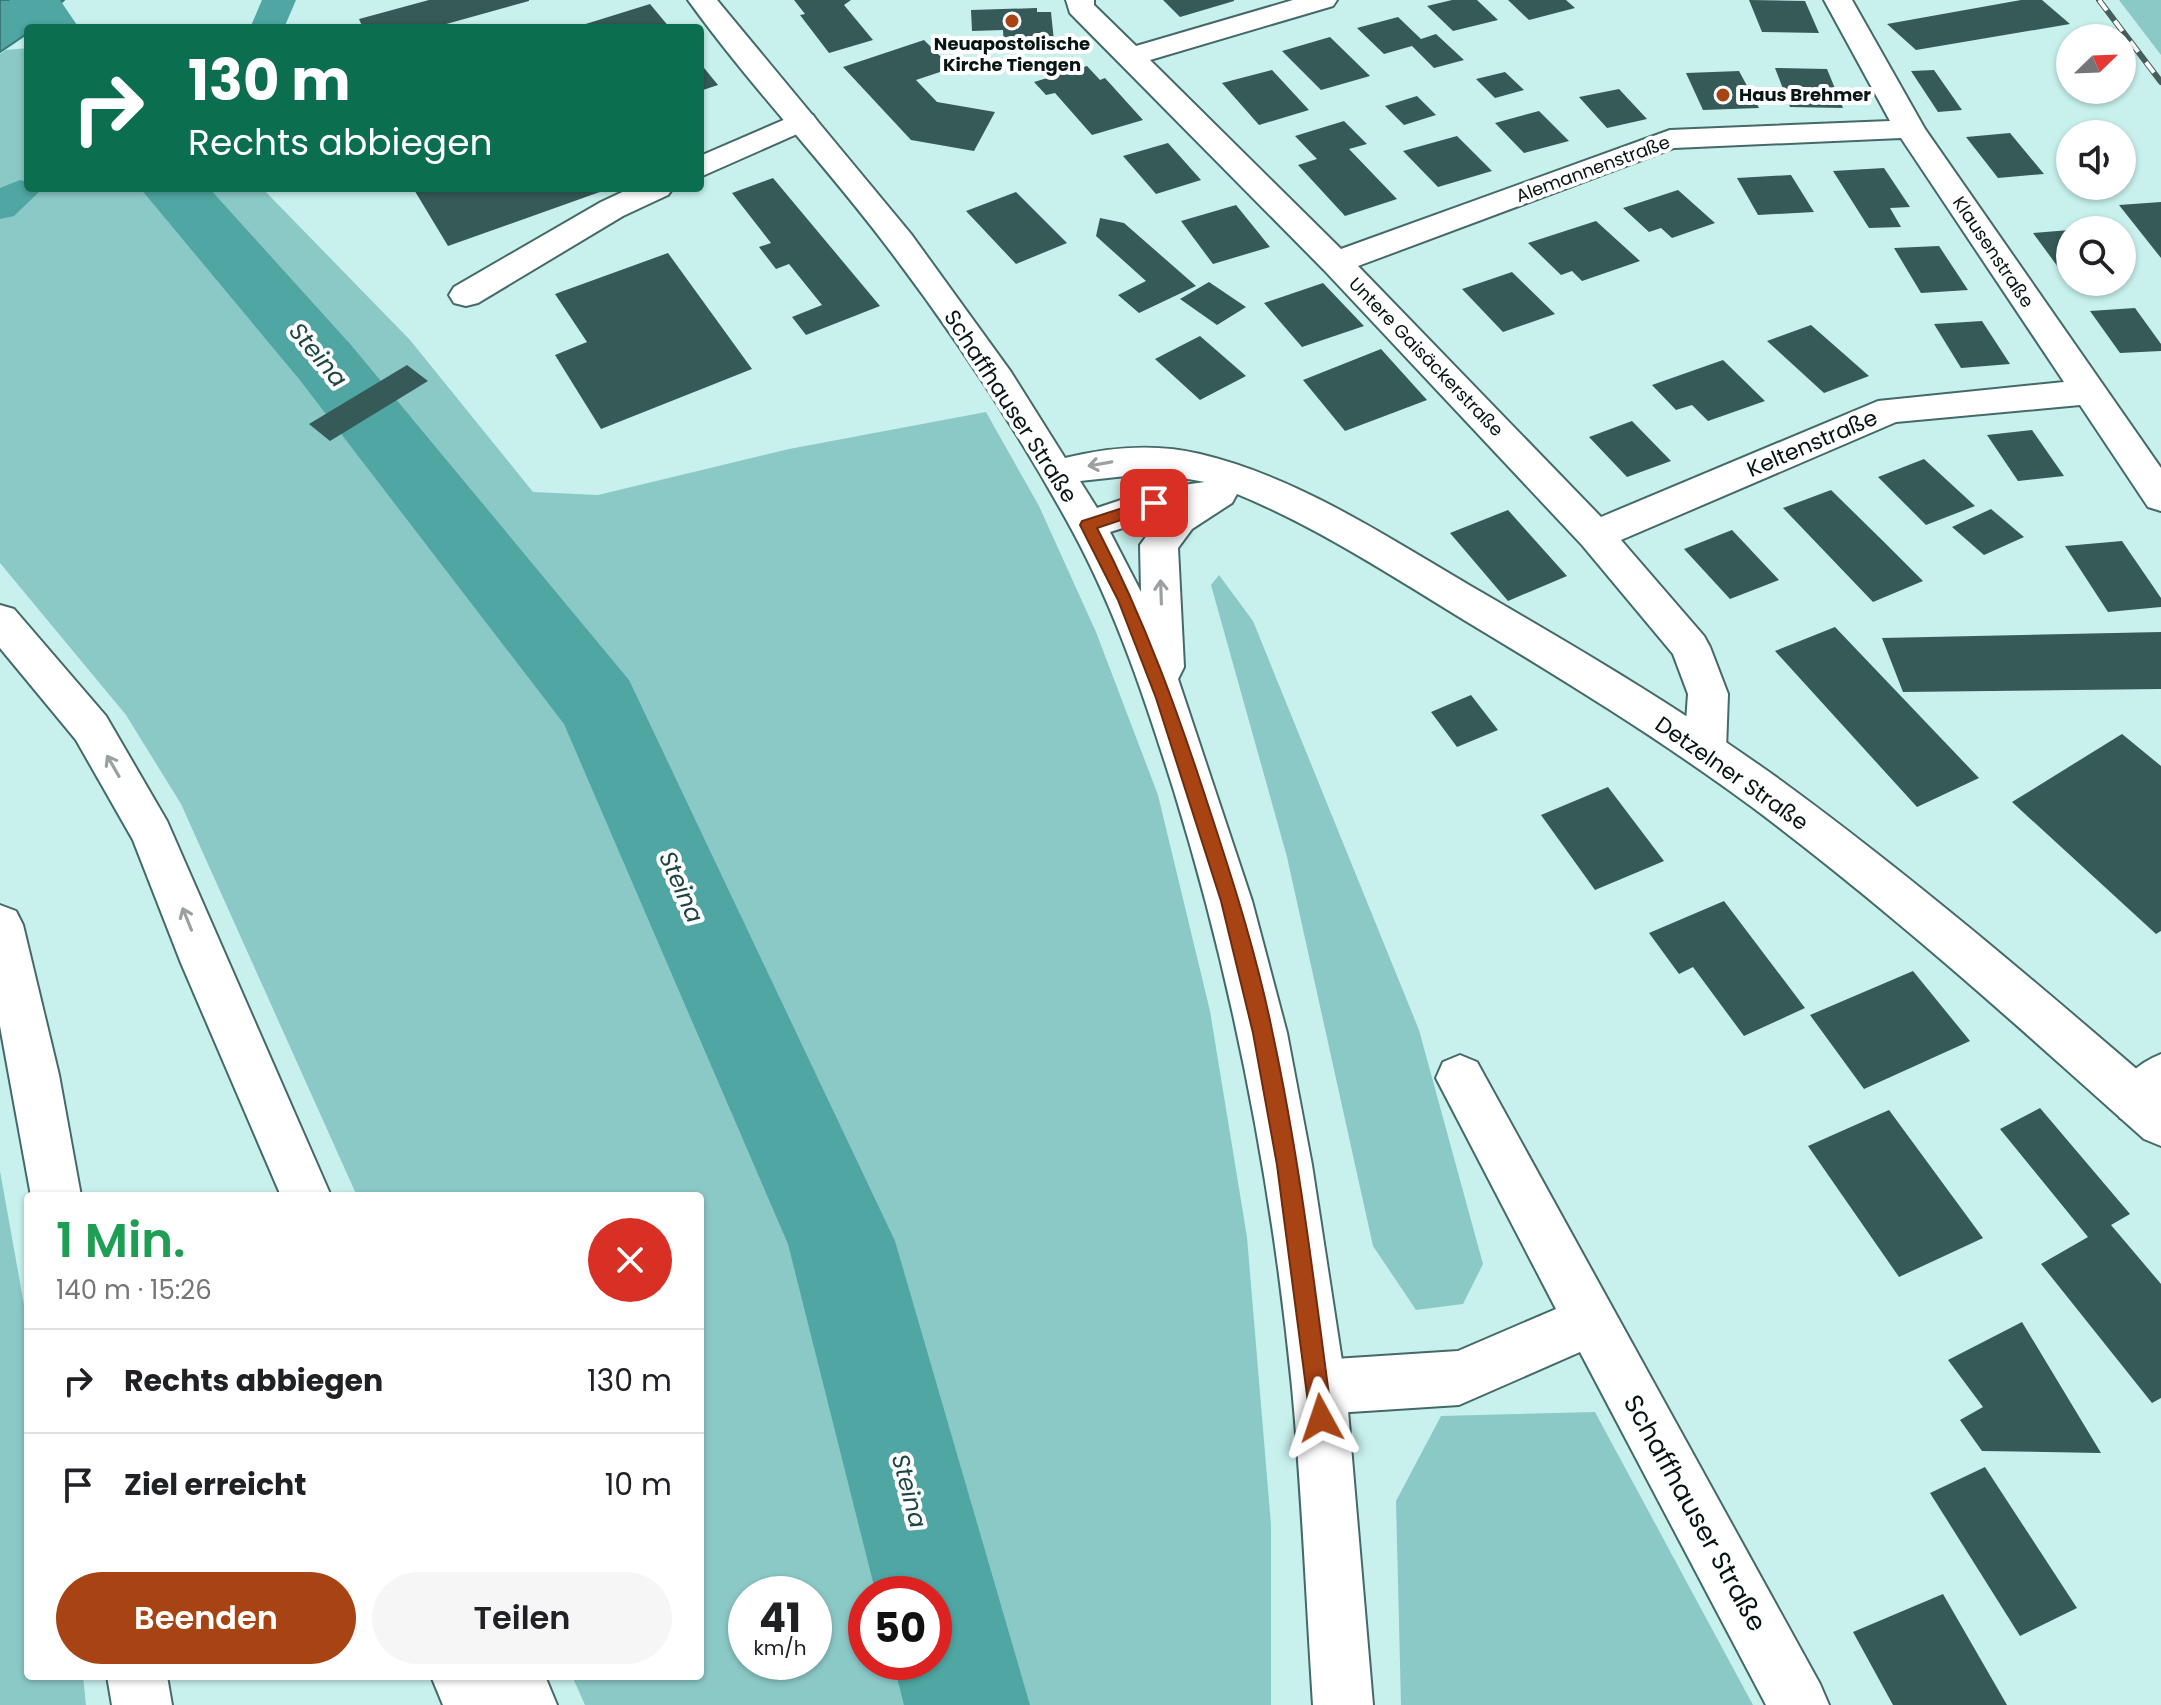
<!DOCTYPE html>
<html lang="de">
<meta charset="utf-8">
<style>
:root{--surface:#fff;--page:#f6f6f6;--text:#202124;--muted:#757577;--line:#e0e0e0;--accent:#a84314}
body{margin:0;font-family:Poppins,sans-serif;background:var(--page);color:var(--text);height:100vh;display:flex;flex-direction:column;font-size:30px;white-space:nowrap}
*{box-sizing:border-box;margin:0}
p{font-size:26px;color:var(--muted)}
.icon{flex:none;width:44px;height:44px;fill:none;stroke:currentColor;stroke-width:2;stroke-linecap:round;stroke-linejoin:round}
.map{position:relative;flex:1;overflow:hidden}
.side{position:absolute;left:24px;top:1192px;width:680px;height:488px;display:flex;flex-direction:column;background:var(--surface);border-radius:8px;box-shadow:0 2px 6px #0004}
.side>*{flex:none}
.guide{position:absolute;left:24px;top:24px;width:680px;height:168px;border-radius:8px;box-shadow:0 2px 6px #0004;background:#0b6e4f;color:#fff;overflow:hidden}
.needle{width:52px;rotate:67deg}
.tools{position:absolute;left:2056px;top:24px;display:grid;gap:16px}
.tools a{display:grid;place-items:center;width:80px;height:80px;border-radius:50%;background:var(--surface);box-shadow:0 2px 6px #0004;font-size:40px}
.speed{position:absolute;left:728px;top:1576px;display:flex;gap:16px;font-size:40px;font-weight:700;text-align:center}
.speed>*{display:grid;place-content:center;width:104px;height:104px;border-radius:50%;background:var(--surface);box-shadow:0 2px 6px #0004;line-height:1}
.speed small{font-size:20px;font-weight:400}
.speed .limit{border:12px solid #d22;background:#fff;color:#111}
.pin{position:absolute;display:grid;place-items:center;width:68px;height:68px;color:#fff;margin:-34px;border-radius:16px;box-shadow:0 4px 12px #0006}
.me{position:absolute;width:88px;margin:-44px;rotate:355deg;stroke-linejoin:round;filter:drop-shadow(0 0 6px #0008)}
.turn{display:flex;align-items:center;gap:28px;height:168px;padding:0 32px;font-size:36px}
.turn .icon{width:104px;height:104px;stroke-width:2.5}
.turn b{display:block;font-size:56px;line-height:68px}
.round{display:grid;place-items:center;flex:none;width:84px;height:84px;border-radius:42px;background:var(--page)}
.head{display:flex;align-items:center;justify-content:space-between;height:136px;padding:0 32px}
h1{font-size:48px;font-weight:600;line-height:60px;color:#1e9e55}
.primary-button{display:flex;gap:16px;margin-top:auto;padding:16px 32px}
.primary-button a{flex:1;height:92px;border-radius:48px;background:var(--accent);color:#fff;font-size:32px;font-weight:600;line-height:92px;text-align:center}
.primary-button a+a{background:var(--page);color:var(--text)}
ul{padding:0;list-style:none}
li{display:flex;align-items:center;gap:24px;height:104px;padding:0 32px;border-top:2px solid var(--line)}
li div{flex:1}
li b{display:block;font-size:30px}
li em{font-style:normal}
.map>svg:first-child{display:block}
</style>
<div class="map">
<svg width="2161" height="1705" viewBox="0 0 2161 1705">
<rect width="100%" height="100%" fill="#c8f1ee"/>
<g fill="#8bc9c7" fill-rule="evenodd">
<polygon points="2119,0 2161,0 2161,55"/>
<path d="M28,48V188H262L410,340L533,492L598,495L789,449L986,412L1039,506L1096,632L1158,795L1210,1011L1247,1237L1271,1525V1705H585L572,1676H700V1196H357L181,804L126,715L0,563V54L6,50ZM746,1594H814V1662H746ZM866,1594H934V1662H866Z"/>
<polygon points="1219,575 1253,621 1419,1030 1483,1264 1463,1304 1416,1310 1373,1246 1287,857 1211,585"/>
<polygon points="0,1171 28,1327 28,1676 83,1676 86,1705 0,1705"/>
<polygon points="1595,1412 1753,1705 1401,1705 1396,1501 1441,1416"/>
</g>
<polygon fill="#4fa6a3" stroke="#397a78" stroke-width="2" points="0,0 64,0 34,28 28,28 28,33 0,52"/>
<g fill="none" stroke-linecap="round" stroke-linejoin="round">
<g fill="#4fa6a3" fill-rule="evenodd">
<polygon points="262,0 296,0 284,28 250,28"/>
<polygon points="20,180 28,182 28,188 37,188 39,192 14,216 0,219 0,188"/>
</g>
<g fill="#4fa6a3" fill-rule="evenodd">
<polygon points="10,0 60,0 79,28 28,28 28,40 6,6"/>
<polygon points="140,188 209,188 351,345 629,680 895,1241 1030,1705 904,1705 893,1662 934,1662 934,1594 876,1594 788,1244 564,724 299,379"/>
</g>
</g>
<g fill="#355a58">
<polygon points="429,0 529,0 529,1 432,28 363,28 359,19"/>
<polygon points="794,0 851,0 844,5 873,40 829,53 800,15 805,14"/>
<polygon points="1163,0 1234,0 1234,1 1180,17"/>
<polygon points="1452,0 1477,0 1498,20 1453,31 1427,6"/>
<polygon points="1508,0 1566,0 1575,8 1529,20"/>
<polygon points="1749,0 1805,1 1819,33 1762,32"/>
<polygon points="2021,0 2042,0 2070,24 1916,50 1887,24"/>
<polygon points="650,4 670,28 576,28 576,27"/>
<polygon points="1037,8 1037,12 1051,12 1054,41 1039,42 1039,47 1004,49 1003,30 972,31 971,10"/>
<polygon points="1398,17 1421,39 1436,34 1464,60 1434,68 1412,46 1384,54 1357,28"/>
<polygon points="1330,37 1370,76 1321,90 1282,51"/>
<polygon points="924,40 952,68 916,80 937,102 995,112 974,151 911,140 843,67"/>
<polygon points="700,63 718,85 700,91"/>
<polygon points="1087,66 1100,80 1105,78 1143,120 1092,135 1055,93 1046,95 1034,82"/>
<polygon points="1775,68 1827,69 1843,108 1790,107"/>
<polygon points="1272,70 1309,110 1259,125 1222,83"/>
<polygon points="1934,70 1962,110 1938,112 1911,71"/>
<polygon points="1739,71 1759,108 1703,110 1686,73"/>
<polygon points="1505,72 1524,90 1495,98 1476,79"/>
<polygon points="1619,89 1647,119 1607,128 1579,97"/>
<polygon points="1417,96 1436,115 1404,125 1385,106"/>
<polygon points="1539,111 1569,141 1524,153 1495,123"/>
<polygon points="1344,121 1367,144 1349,149 1397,199 1345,216 1298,165 1317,159 1295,136"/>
<polygon points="2010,133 2044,174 1998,178 1966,137"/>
<polygon points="1457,136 1492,171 1438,187 1403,151"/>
<polygon points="1168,143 1201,180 1156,194 1123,156"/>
<polygon points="1884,168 1910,207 1890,208 1901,227 1869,228 1833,171"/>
<polygon points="1791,175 1814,212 1758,215 1737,178"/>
<polygon points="773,178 880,306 806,335 792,317 822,305 789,264 776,269 759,247 771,243 732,193"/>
<polygon points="413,188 611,188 448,246"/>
<polygon points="1678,190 1715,223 1672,238 1661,228 1649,232 1623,208"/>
<polygon points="1016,192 1067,243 1016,264 966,211"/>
<polygon points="2161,202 2161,258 2119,205"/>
<polygon points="1236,205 1270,247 1213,264 1181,221"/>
<polygon points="1100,218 1124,223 1196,286 1139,313 1118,295 1146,281 1096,236"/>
<polygon points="1596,221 1640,261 1582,281 1572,271 1561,275 1528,243"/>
<polygon points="2070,230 2070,282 2098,284 2072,286 2033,233"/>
<polygon points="1939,246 1968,290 1921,293 1894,248"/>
<polygon points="668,253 752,369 601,429 555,355 587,342 555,294"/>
<polygon points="1512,272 1555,314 1503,332 1462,289"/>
<polygon points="1209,282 1246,307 1217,325 1180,299"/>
<polygon points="1323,283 1364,326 1302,347 1264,303"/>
<polygon points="2135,308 2161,344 2161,351 2120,353 2090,311"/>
<polygon points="1982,321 2010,364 1961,368 1934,324"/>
<polygon points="1811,325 1869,376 1824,393 1767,341"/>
<polygon points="1200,336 1246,376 1200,400 1155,359"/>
<polygon points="1381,349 1427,400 1345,431 1303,380"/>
<polygon points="1723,360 1765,401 1708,421 1692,405 1676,410 1652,385"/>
<polygon points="407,365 428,381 330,441 309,424"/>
<polygon points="1632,421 1671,461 1627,477 1589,437"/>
<polygon points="2032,430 2064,476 2018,481 1987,435"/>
<polygon points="1924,459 1975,506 1926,525 1878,477"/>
<polygon points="1831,490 1884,542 1923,581 1873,602 1783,508"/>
<polygon points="1991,509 2024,537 1984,555 1952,527"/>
<polygon points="1508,510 1567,576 1508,601 1450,533"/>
<polygon points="1732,530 1779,580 1730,599 1684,549"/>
<polygon points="2122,541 2161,598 2161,607 2108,612 2065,546"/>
<polygon points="1835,627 1979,778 1917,807 1775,651"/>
<polygon points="2161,632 2161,689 1903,692 1882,638"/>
<polygon points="1471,695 1498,730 1457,747 1431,712"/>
<polygon points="2122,734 2161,766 2161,931 2156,934 2012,802"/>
<polygon points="1608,787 1664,861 1595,890 1541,815"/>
<polygon points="1724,901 1805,1008 1744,1036 1693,967 1679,974 1649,933"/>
<polygon points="1913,971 1970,1041 1864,1089 1810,1015"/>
<polygon points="2040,1108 2130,1214 2111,1225 2161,1284 2161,1398 2152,1403 2041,1264 2088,1237 2000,1129"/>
<polygon points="1889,1110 1983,1238 1899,1277 1808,1146"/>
<polygon points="2022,1322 2101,1453 1982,1451 1960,1420 1983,1407 1948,1360"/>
<polygon points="1985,1467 2077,1608 2020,1636 1930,1493"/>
<polygon points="1943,1594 2007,1705 1893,1705 1853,1632"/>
</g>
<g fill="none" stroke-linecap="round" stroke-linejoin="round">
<defs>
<g id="minor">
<path d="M1066,0H1094V5L1136,46L1293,0H1337L1333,6L1150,60L1341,249L1670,130L1890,121L1824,0H1852L1925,129L2161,468V511L2148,507L2080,405L1896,422L1621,540L1704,636L1710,647L1728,694L1726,750L1720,762L1705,767L1690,762L1684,750L1688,694L1673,654L1582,545L1324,270L1070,13ZM1901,138L2064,382L1878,401L1601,517L1358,266L1674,148Z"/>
<polygon points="802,112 813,115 817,121 813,127 700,177 700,156"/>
<polygon points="631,188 673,188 668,195 623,216 478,303 466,306 454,303 449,295 454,287 601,202"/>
<path d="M2161,1054V1111L2154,1118L2137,1124L2120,1118L2113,1101C2122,1078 2138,1063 2161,1054Z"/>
<polygon points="1460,1055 1477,1062 1820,1684 1829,1705 1766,1705 1580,1352 1459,1405 1319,1414 1300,1406 1292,1387 1300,1368 1319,1360 1458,1351 1556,1309 1436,1078 1443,1062"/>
</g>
<path id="major" d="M688,0H717L911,234L1011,372L1065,458C1110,447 1155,443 1200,454C1297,477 1384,535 1469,585C1576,647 1682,709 1783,782C1914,878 2038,984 2161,1090V1146L2144,1139C2016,1024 1889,910 1752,807C1660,739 1562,679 1464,620C1390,575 1317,527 1237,494L1232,503L1192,529L1178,548L1184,667L1178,679L1252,901L1287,1033L1312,1165L1346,1387L1373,1705H1313C1306,1599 1302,1493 1292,1387C1272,1185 1234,986 1174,791C1146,702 1117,613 1072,530C1019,433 955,336 888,248C824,163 750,86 688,0ZM1154,473L1205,482L1154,489L1097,508L1080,481ZM1161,516L1140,545L1141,592L1110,532Z"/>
<g id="highway">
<polygon points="0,605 14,609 106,716 167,821 331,1196 281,1196 181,963 133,840 76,740 0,648"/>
<polygon points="0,905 16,911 23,925 59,1075 81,1196 31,1196 0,1026"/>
<polygon points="107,1676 167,1676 172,1705 112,1705"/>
<polygon points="431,1676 545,1676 557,1705 443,1705"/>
</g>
</defs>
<use href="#minor" stroke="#446968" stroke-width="4"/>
<use href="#major" stroke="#446968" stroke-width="4"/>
<use href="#highway" stroke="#446968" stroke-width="4"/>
<use href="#minor" fill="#fff" fill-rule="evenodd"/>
<use href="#major" fill="#fff" fill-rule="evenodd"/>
<use href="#highway" fill="#fff" fill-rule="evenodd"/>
<defs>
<polyline id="rail" points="2099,0 2161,82"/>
</defs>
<use href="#rail" stroke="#465e5c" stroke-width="6"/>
<use href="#rail" stroke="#fff" stroke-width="4" stroke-dasharray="13" stroke-linecap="butt"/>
</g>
<defs><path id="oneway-shaft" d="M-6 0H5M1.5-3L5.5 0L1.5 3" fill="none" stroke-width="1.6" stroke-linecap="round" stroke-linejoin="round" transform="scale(2)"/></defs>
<g stroke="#9ba1a1">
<use href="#oneway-shaft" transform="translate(1100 464) rotate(170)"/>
<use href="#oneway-shaft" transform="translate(1161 592) rotate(-92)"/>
<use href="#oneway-shaft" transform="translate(113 766) rotate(-120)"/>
<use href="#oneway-shaft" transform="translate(187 919) rotate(-112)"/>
</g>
<path fill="#a84314" stroke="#6d2c0d" stroke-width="2" d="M1154,498L1160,499V507L1097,528C1145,620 1179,715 1211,814C1235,887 1258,960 1273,1035C1300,1161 1315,1290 1332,1418L1329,1426L1321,1429L1313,1426L1310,1418L1277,1165L1253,1033L1221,901L1156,698L1118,600L1080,525L1082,521Z"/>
<g fill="#a84314" stroke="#fff" stroke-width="3">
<circle cx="1012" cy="21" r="8"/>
<circle cx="1723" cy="95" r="8"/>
</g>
<g text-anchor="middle" stroke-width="8" stroke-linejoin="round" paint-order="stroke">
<g font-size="18" font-weight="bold" fill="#061514" stroke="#fff">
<text x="1012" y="50">Neuapostolische<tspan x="1012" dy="21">Kirche Tiengen</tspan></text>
<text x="1739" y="101" text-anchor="start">Haus Brehmer</text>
</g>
<g font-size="18" fill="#061514" stroke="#fff">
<text transform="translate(1593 169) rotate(-20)" y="6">Alemannenstraße</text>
<text transform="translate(1993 252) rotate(56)" y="6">Klausenstraße</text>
<text transform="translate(1426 357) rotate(46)" y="6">Untere Gaisäckerstraße</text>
</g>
<g font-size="22" fill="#061514" stroke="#fff">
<text transform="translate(1011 406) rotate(57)" y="8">Schaffhauser Straße</text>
<text transform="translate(1812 443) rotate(-23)" y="8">Keltenstraße</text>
<text transform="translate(1732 773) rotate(35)" y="8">Detzelner Straße</text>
</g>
<g font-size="24" font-style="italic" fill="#1c4544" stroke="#fff">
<text transform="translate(318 355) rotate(50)" y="8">Steina</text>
<text transform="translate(681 887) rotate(66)" y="8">Steina</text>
<text transform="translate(909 1491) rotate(75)" y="8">Steina</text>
</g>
<g font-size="26" fill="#061514" stroke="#fff">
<text transform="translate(1695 1513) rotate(61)" y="9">Schaffhauser Straße</text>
</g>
</g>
</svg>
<div class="tools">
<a><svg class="needle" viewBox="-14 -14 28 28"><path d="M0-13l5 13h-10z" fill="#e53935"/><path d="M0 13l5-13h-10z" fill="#757577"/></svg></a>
<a><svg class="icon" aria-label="sound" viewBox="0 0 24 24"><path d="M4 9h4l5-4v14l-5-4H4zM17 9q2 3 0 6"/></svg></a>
<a><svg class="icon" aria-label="search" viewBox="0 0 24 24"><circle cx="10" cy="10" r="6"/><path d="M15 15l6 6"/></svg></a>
</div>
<div class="speed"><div>41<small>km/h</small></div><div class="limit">50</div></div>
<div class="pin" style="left:1154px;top:503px;background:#d93025"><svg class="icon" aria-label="arrive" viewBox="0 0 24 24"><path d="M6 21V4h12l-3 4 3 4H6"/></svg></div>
<svg class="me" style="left:1321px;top:1418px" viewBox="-20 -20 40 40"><path d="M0-17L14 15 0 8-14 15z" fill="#a84314" stroke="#fff" stroke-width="4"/></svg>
<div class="guide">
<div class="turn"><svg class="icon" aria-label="right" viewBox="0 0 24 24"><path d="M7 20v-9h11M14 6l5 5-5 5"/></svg><div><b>130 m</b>Rechts abbiegen</div></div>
</div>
<section class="side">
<div class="head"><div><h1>1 Min.</h1><p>140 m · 15:26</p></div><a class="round" style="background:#d93025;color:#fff"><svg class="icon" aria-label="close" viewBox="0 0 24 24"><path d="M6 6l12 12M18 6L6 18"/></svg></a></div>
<ul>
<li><svg class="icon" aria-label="right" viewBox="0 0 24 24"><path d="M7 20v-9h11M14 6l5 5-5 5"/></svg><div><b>Rechts abbiegen</b></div><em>130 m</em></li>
<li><svg class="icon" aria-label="arrive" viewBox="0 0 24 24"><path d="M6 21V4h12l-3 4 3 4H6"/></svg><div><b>Ziel erreicht</b></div><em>10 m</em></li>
</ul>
<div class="primary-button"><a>Beenden</a><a>Teilen</a></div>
</section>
</div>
